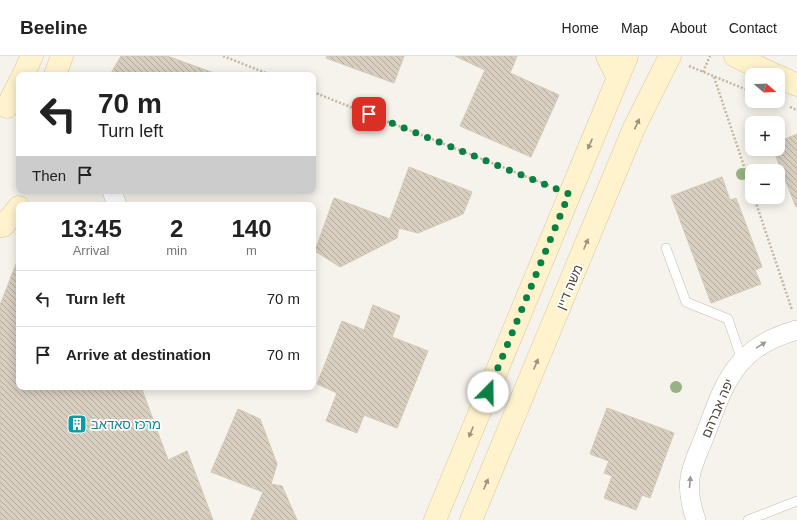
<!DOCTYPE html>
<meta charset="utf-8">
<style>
:root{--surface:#fff;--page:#f2f2f2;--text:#222;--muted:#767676;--line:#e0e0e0}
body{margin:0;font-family:Helvetica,"Noto Sans Hebrew",sans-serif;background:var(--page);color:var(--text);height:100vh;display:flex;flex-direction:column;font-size:15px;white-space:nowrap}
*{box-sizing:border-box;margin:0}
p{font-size:13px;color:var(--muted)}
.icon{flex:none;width:22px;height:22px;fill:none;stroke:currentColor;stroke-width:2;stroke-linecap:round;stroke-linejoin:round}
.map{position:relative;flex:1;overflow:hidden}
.details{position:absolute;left:16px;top:146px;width:300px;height:188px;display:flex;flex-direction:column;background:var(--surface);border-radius:8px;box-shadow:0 2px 10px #0003}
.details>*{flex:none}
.guide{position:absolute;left:16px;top:16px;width:300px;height:122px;border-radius:8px;box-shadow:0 2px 10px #0003;background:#fff;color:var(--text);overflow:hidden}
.needle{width:26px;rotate:109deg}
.buttons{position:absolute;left:745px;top:12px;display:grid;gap:8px}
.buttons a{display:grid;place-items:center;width:40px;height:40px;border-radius:8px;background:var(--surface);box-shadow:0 2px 10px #0003;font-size:20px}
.pin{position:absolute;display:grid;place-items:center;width:34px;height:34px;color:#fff;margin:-17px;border-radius:8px;box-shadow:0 2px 6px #0006}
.me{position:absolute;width:44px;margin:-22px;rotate:22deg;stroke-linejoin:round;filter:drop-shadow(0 0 3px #0008)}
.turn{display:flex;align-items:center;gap:14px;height:84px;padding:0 16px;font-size:18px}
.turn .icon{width:52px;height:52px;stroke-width:2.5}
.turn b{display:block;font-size:28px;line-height:34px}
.then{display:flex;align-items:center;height:38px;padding:0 16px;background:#0003;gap:8px;font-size:15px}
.eta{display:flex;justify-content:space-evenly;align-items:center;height:68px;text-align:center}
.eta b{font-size:24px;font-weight:600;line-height:28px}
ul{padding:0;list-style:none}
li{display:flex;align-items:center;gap:12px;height:56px;padding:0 16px;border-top:1px solid var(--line)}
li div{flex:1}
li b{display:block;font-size:15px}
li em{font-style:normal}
header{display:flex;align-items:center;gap:24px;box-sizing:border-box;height:56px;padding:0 20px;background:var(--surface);border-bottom:1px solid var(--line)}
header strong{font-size:19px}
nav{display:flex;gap:22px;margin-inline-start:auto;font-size:14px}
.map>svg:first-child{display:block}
</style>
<header>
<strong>Beeline</strong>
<nav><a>Home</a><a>Map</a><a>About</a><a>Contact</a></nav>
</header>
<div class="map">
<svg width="797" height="464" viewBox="0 0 797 464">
<defs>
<pattern id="building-back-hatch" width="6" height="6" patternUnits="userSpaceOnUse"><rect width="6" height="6" fill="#d8cfc1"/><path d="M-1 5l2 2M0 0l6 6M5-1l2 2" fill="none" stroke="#b1aa9e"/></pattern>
</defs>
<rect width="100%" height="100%" fill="#f6f3ec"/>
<g fill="url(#building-back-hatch)" stroke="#d3c7b4">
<polygon points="121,0 167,0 214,17 214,19 110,19"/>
<polygon points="327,0 404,0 394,27 326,2"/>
<polygon points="455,0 517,0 510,17 559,39 531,101 460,70 485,14"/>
<polygon points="797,78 797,150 796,151 773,93 778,93 778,86"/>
<polygon points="409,111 472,136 463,158 418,177 399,172 397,182 340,211 315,195 334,142 390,163"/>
<polygon points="722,121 730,144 736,142 762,211 755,214 761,228 711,247 671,140"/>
<polygon points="18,203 19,331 141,331 168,404 187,395 213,464 0,464 0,249"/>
<polygon points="373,249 400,260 392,281 428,295 397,372 364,359 357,377 326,365 337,337 317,328 342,265 364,274"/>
<polygon points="607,352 674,377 650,442 642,439 636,454 604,442 612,420 604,417 609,405 590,398"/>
<polygon points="238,353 260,363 277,408 271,428 282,430 297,464 251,464 263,436 211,416"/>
</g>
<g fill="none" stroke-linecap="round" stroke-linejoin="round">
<defs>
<g id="lane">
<polyline points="666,192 686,246 728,263 742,304"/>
<polyline points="748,464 797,445"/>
</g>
<g id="street">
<polyline points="112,135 117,149"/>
<path d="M696,464C691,450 688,437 690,422C692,407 700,393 705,379C716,351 725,319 748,299C762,286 779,279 797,274"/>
</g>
<g id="secondary">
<polyline points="607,0 618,22"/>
<polyline points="735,0 775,19"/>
<polyline points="23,19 32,0"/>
<polyline points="55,19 62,0"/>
<polyline points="778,20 797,29"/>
<polyline points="7,51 19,27"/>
<polyline points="0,170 3,170 19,151"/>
<polyline points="435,464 627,0"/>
<polyline points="471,464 634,72 670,0"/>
</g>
</defs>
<use href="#lane" stroke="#c2bbae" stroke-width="10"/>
<use href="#street" stroke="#c2bbae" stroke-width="20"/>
<use href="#secondary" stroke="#d6c79b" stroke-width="23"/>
<g stroke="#c4b79f" stroke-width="2.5" stroke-dasharray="2 2" stroke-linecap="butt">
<polyline points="223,0 271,19"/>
<polyline points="689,10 752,36"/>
<polyline points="703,16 710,0"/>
<polyline points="714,21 752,134"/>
<polyline points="313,36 550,130"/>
<polyline points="775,45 782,48"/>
<polyline points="790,51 797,54"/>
<polyline points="754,141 792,254"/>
</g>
<use href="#lane" stroke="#fff" stroke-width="9"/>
<use href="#street" stroke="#fff" stroke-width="19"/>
<use href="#secondary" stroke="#fff3cd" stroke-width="22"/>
</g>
<g fill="#97b381">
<circle cx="742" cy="118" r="6"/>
<circle cx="676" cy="331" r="6"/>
</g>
<defs><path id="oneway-solid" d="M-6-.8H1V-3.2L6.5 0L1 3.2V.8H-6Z"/></defs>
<g fill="#9c937c">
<use href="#oneway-solid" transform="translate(637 68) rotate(-65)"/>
<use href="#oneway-solid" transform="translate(590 88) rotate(113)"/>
<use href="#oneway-solid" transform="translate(586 188) rotate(-67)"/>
<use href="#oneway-solid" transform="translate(536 308) rotate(-67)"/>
<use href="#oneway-solid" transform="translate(471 376) rotate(112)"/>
<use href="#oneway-solid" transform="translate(486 428) rotate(-67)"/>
</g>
<g fill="#9c9892">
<use href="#oneway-solid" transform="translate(761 289) rotate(-32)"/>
<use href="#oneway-solid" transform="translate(690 426) rotate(-85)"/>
</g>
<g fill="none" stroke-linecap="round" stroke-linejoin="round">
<polyline stroke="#0b8043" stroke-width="7" stroke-dasharray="0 12.6" points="369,58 569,138 488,336"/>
</g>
<defs>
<symbol id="building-square" viewBox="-11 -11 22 22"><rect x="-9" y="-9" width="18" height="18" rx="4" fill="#0f9aa8" stroke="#fff"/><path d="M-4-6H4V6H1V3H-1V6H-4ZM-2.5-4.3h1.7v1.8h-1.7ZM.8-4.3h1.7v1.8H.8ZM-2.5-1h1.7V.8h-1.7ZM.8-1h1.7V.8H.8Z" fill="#fff"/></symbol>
</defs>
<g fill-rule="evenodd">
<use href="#building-square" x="66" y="357" width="22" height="22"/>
</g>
<g text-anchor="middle" stroke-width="3.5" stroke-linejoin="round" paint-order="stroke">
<g font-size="13" fill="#4b4439" stroke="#fff">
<text transform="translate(569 231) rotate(-67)" y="5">משה דיין</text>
<text transform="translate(717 352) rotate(-67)" y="5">יפה אברהם</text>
</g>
<g font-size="13" fill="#0d838f" stroke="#fff" text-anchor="start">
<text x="91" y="373">מרכז סאדאב</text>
</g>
</g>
</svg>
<div class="buttons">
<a><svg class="needle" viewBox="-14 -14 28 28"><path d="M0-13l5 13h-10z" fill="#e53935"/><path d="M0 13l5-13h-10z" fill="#767676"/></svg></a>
<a>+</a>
<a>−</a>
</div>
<div class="pin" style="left:369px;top:58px;background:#d93025"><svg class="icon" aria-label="arrive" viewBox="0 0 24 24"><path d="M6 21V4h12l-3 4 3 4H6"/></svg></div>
<svg class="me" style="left:488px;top:336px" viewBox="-20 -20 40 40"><circle r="19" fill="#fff"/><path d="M0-13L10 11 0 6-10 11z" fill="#0b8043"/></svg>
<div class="guide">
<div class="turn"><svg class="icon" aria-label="left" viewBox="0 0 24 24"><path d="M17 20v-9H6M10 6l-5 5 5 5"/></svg><div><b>70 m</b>Turn left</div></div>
<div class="then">Then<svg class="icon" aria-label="arrive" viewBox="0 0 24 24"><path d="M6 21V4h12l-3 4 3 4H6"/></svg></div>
</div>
<section class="details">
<div class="eta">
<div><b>13:45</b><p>Arrival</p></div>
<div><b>2</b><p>min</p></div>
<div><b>140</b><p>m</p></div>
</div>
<ul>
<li><svg class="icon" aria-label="left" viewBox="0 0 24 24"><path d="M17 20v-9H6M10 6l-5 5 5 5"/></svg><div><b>Turn left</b></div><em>70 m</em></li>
<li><svg class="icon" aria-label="arrive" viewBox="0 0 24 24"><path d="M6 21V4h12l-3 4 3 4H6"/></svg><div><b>Arrive at destination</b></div><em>70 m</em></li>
</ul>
</section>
</div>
